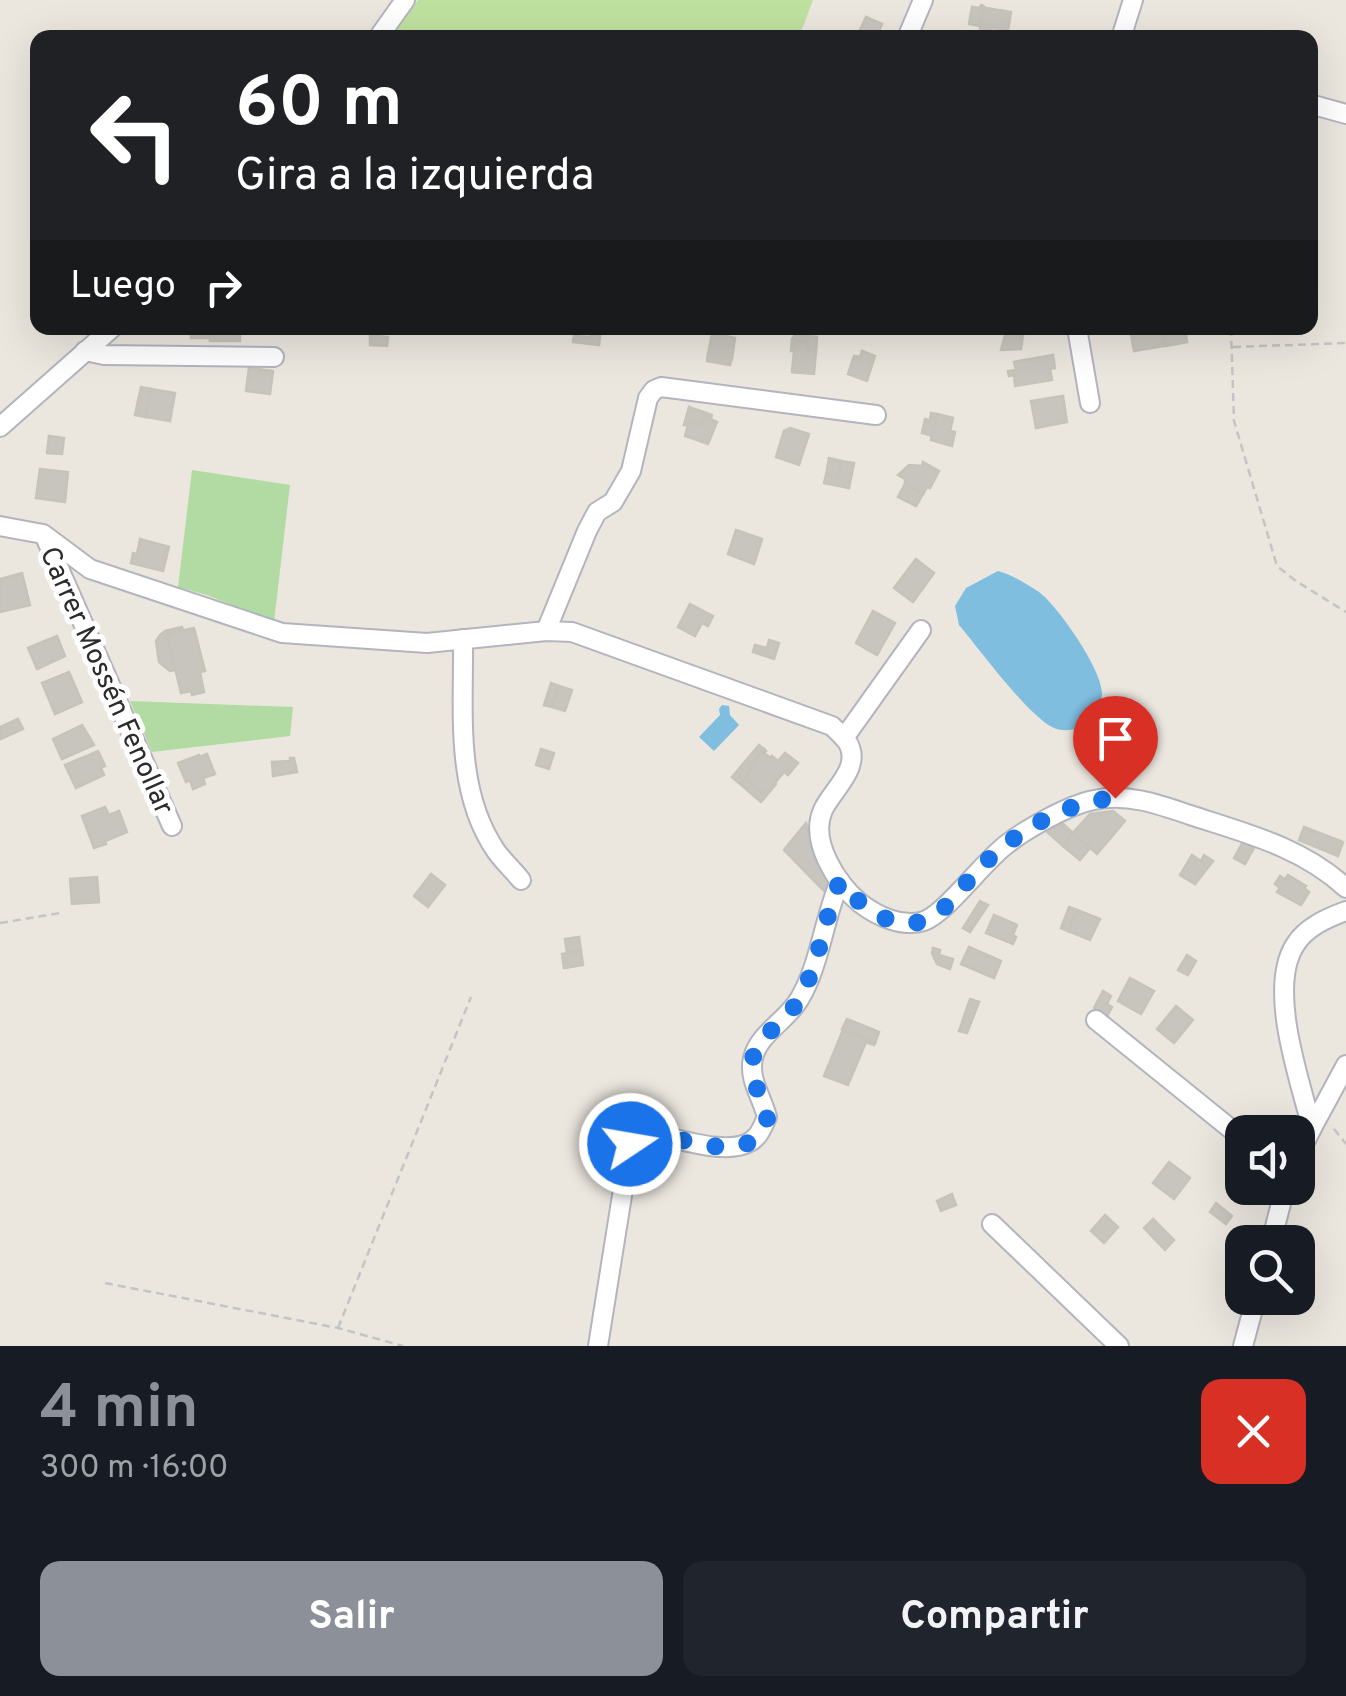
<!DOCTYPE html>
<html lang="es">
<meta charset="utf-8">
<style>
:root{--surface:#171b24;--page:#20242c;--text:#f1f3f6;--muted:#9ea1a6;--accent:#8c9099}
body{margin:0;font-family:Overpass,sans-serif;background:var(--page);color:var(--text);height:100vh;display:flex;flex-direction:column;font-size:38px;white-space:nowrap}
*{box-sizing:border-box;margin:0}
p{font-size:32px;color:var(--muted)}
.icon{flex:none;width:55px;height:55px;fill:none;stroke:currentColor;stroke-width:2;stroke-linecap:round;stroke-linejoin:round}
.map{position:relative;height:1346px;overflow:hidden}
.panel{display:flex;flex-direction:column;background:var(--surface);flex:1}
.panel>*{flex:none}
.hud{position:absolute;left:30px;top:30px;width:1288px;height:305px;border-radius:20px;box-shadow:0 10px 40px #0002;background:#202124;color:#fff;overflow:hidden}
.tools{position:absolute;left:1225px;top:1115px;display:grid;gap:20px}
.tools a{display:grid;place-items:center;width:90px;height:90px;border-radius:20px;background:var(--surface);box-shadow:0 10px 40px #0002;font-size:50px}
.pin{position:absolute;display:grid;place-items:center;width:85px;height:85px;color:#fff;margin:-102px -42px;border-radius:50% 50% 50% 0;rotate:-45deg;box-shadow:0 0 10px #0007}
.pin .icon{rotate:45deg}
.me{position:absolute;width:110px;margin:-55px;rotate:78deg;stroke-linejoin:round;filter:drop-shadow(0 0 8px #0008)}
.turn{display:flex;align-items:center;gap:35px;height:210px;padding:0 40px;font-size:45px}
.turn .icon{width:130px;height:130px;stroke-width:2.5}
.turn b{display:block;font-size:70px;line-height:85px}
.then{display:flex;align-items:center;height:95px;padding:0 40px;background:#0003;gap:20px;font-size:38px}
.round{display:grid;place-items:center;flex:none;width:105px;height:105px;border-radius:20px;background:var(--page)}
.overview{display:flex;align-items:center;justify-content:space-between;height:170px;padding:0 40px}
h1{font-size:60px;font-weight:700;line-height:75px;color:var(--accent)}
.cta{display:flex;gap:20px;margin-top:auto;padding:20px 40px}
.cta a{flex:1;height:115px;border-radius:20px;background:var(--accent);color:#fff;font-size:40px;font-weight:700;line-height:115px;text-align:center}
.cta a+a{background:var(--page);color:var(--text)}
.map>svg:first-child{display:block}
</style>
<div class="map">
<svg width="1346" height="1346" viewBox="0 0 1346 1346">
<rect width="100%" height="100%" fill="#ebe7df"/>
<g fill="#b1dba3">
<polygon points="192,470 290,485 274,622 207,595 178,587"/>
<polygon points="130,701 293,707 290,736 152,752"/>
</g>
<polygon fill="#bfe1a0" points="418,0 813,0 799,37 391,37"/>
<g fill="#80bee0">
<path d="M998,571C1012,575 1027,584 1039,592C1058,606 1104,672 1102,695C1101,707 1092,721 1081,726C1073,731 1061,732 1052,727C1025,712 981,651 959,625L955,606L966,588Z"/>
<polygon points="722,705 729,706 730,715 739,725 714,751 699,737 720,715 719,709"/>
</g>
<g fill="#c7c5be" stroke="#c6c3b9" stroke-width="2.5">
<polygon points="981,5 983,6 980,26 969,24 972,7 980,8"/>
<polygon points="983,6 986,8 1011,12 1008,30 992,28 991,31 980,29"/>
<polygon points="866,17 882,24 876,38 865,38 858,34"/>
<rect x="191" y="328" width="19" height="10"/>
<polygon points="210,328 230,328 230,330 240,330 240,341 210,341"/>
<polygon points="591,328 601,328 599,345 573,342 574,336 591,337"/>
<polygon points="1007,328 1024,328 1021,349 1001,350"/>
<polygon points="1185,328 1187,342 1166,346 1163,332"/>
<polygon points="1161,329 1164,346 1134,351 1131,334"/>
<polygon points="712,333 735,338 732,358 708,354"/>
<polygon points="370,335 388,337 387,346 370,345"/>
<polygon points="795,335 817,337 816,351 808,350 808,342 795,341 794,351 791,351 792,339"/>
<polygon points="795,341 808,342 808,350 816,351 814,374 792,372"/>
<polygon points="862,351 875,356 867,381 848,374 854,356 860,357"/>
<polygon points="708,354 732,358 730,365 707,361"/>
<polygon points="1053,355 1055,368 1050,369 1052,380 1015,386 1014,375 1009,376 1008,371 1016,370 1014,362"/>
<polygon points="249,368 273,371 270,394 246,391"/>
<polygon points="141,387 151,389 146,417 135,415"/>
<polygon points="151,389 175,393 170,421 146,417"/>
<polygon points="1063,396 1067,422 1036,428 1031,401"/>
<polygon points="689,407 712,415 711,418 704,416 701,425 691,422 690,425 684,425"/>
<polygon points="931,413 937,414 932,436 922,433 925,419 930,420"/>
<polygon points="937,414 953,418 950,431 955,432 952,446 931,440"/>
<polygon points="704,416 717,422 708,444 685,436 688,425 691,422 701,425"/>
<polygon points="790,428 809,434 799,465 776,457 784,431"/>
<polygon points="49,436 64,438 62,454 47,453"/>
<polygon points="829,458 841,461 838,478 826,475"/>
<polygon points="841,461 854,463 849,488 824,483 826,475 838,478"/>
<polygon points="923,462 939,471 930,488 927,487 923,494 905,484 905,479 898,475 909,465 922,466"/>
<polygon points="40,469 68,472 65,502 36,498"/>
<polygon points="905,484 923,494 916,506 898,497"/>
<polygon points="736,530 762,539 754,564 728,554"/>
<polygon points="140,539 169,547 163,571 131,563 133,553 137,554"/>
<polygon points="916,559 934,573 913,602 894,588"/>
<polygon points="22,573 30,605 0,612 0,579"/>
<polygon points="690,604 713,616 708,626 702,623 695,636 678,627"/>
<polygon points="873,611 895,623 877,655 856,643"/>
<polygon points="182,627 183,630 167,634 175,670 170,671 159,662 156,641 160,635 165,631"/>
<polygon points="194,628 205,671 200,672 204,692 192,695 191,691 181,693 167,634"/>
<polygon points="57,636 65,656 37,669 28,648"/>
<polygon points="769,640 779,643 774,659 753,652 755,645 767,648"/>
<polygon points="69,672 82,702 55,714 42,683"/>
<polygon points="551,683 559,686 552,707 544,705"/>
<polygon points="559,686 572,690 565,711 552,707"/>
<polygon points="18,719 23,729 1,739 0,727"/>
<polygon points="82,725 94,745 62,759 53,739"/>
<polygon points="759,745 764,749 751,765 753,767 745,778 765,795 775,783 776,784 761,802 732,777"/>
<polygon points="541,749 554,753 549,769 536,765"/>
<polygon points="764,749 766,751 764,753 771,758 772,756 778,761 785,753 798,763 788,775 784,772 765,795 745,778 753,767 751,765"/>
<polygon points="98,751 105,766 101,768 104,775 76,788 65,765"/>
<polygon points="207,754 215,774 203,778 205,784 193,789 190,780 186,782 178,763 199,755 200,757"/>
<polygon points="290,758 294,758 297,772 273,776 272,762 290,761"/>
<polygon points="105,807 109,815 119,811 127,832 105,841 106,844 94,848 82,816"/>
<polygon points="1113,811 1125,821 1097,854 1073,833 1090,814"/>
<polygon points="806,823 816,851 830,880 826,893 784,850"/>
<polygon points="1062,823 1073,833 1063,846 1046,831"/>
<polygon points="1304,827 1343,842 1338,856 1299,840"/>
<polygon points="1073,833 1090,848 1080,860 1063,846"/>
<polygon points="1244,840 1255,846 1245,864 1234,858"/>
<polygon points="1192,855 1201,861 1204,855 1213,861 1195,884 1180,875"/>
<polygon points="431,874 445,885 428,907 414,896"/>
<polygon points="1288,875 1306,886 1304,888 1309,892 1301,905 1277,892 1280,888 1275,884 1280,876 1285,879"/>
<polygon points="97,877 99,902 72,904 70,879"/>
<polygon points="980,901 988,905 970,932 963,928"/>
<polygon points="1069,907 1077,910 1068,931 1061,928"/>
<polygon points="1077,910 1100,919 1090,940 1068,931"/>
<polygon points="994,915 1017,925 1013,935 1016,937 1013,944 986,933"/>
<polygon points="579,937 581,951 567,953 565,939"/>
<polygon points="969,947 1001,961 994,978 961,964"/>
<polygon points="933,948 940,950 939,955 953,959 950,969 937,964 932,953"/>
<polygon points="581,951 583,965 564,968 562,954"/>
<polygon points="1187,955 1196,961 1188,975 1178,970"/>
<polygon points="1130,978 1154,991 1141,1014 1118,1001"/>
<polygon points="1103,991 1111,996 1107,1004 1112,1007 1106,1018 1094,1008"/>
<polygon points="970,999 979,1002 967,1033 959,1031"/>
<polygon points="1176,1006 1193,1020 1174,1043 1157,1029"/>
<polygon points="847,1019 879,1032 875,1043 842,1029"/>
<polygon points="843,1030 875,1043 874,1045 866,1042 848,1085 824,1076"/>
<polygon points="1169,1162 1190,1178 1174,1199 1153,1183"/>
<polygon points="952,1194 956,1205 941,1211 937,1201"/>
<polygon points="1216,1203 1232,1216 1226,1224 1210,1212"/>
<polygon points="1105,1215 1118,1227 1104,1243 1091,1231"/>
<polygon points="1153,1219 1174,1240 1165,1250 1144,1228"/>
</g>
<g fill="none" stroke-linecap="round" stroke-linejoin="round">
<defs>
<g id="minor">
<polyline points="378,38 405,0"/>
<polyline points="907,38 923,0"/>
<polyline points="1121,38 1133,0"/>
<polyline points="1310,104 1346,114"/>
<polyline points="1077,328 1090,403"/>
<polyline points="85,351 104,355 274,357"/>
<polyline points="0,427 112,328"/>
<path d="M0,526L43,534L90,569L282,633L427,643L546,631L572,632L832,726C837,731 844,737 848,743C862,768 832,790 823,810C809,841 837,884 860,903C877,916 902,928 924,921C945,914 984,861 1007,844C1028,828 1068,805 1094,800C1127,793 1158,804 1190,815C1245,833 1302,847 1346,888"/>
<polyline points="46,539 172,826"/>
<polyline points="546,631 587,531 597,512 613,502 631,471 648,398 654,390 661,387 876,415"/>
<path d="M463,639C464,709 454,790 496,851C503,861 513,870 521,880"/>
<polyline points="844,738 921,630"/>
<polyline points="1096,1020 1242,1138"/>
<polyline points="1312,1128 1346,1065"/>
<path d="M1298,1156L1312,1128C1300,1081 1267,989 1295,945C1306,927 1327,918 1346,911"/>
<polyline points="992,1224 1119,1346"/>
<polyline points="1271,1242 1285,1188"/>
<path d="M598,1346L632,1133L636,1130C666,1134 732,1161 755,1138C761,1133 764,1123 767,1117C762,1097 748,1079 753,1058C759,1033 788,1020 800,998C820,964 824,918 840,881"/>
<polyline points="1243,1346 1256,1298"/>
</g>
</defs>
<use href="#minor" stroke="#b3b4bd" stroke-width="22"/>
<g stroke="#c4c4c4" stroke-width="2.5" stroke-dasharray="8 5" stroke-linecap="butt">
<polyline points="1231,328 1234,421 1277,566 1296,581 1346,612"/>
<polyline points="1233,347 1346,343"/>
<polyline points="0,923 60,913"/>
<polyline points="1334,1129 1346,1144"/>
<polyline points="105,1283 338,1328 403,1346"/>
<polyline points="338,1328 471,997"/>
</g>
<use href="#minor" stroke="#fff" stroke-width="18"/>
</g>
<g fill="none" stroke-linecap="round" stroke-linejoin="round">
<path stroke="#1a73e8" stroke-width="18" stroke-dasharray="0 32.4" d="M630,1144L632,1133L636,1130C667,1133 732,1161 755,1138C761,1133 764,1123 768,1117C762,1097 749,1079 753,1058C757,1037 779,1027 791,1011C819,974 822,922 840,881C858,905 893,933 925,920C945,913 961,888 975,873C1011,834 1063,802 1115,798"/>
</g>
<g text-anchor="middle" stroke-width="10" stroke-linejoin="round" paint-order="stroke">
<g font-size="28" fill="#2b2b2b" stroke="#fff">
<text transform="translate(108 680) rotate(66)" y="10">Carrer Mossén Fenollar</text>
</g>
</g>
</svg>
<div class="tools">
<a><svg class="icon" aria-label="sound" viewBox="0 0 24 24"><path d="M4 9h4l5-4v14l-5-4H4zM17 9q2 3 0 6"/></svg></a>
<a><svg class="icon" aria-label="search" viewBox="0 0 24 24"><circle cx="10" cy="10" r="6"/><path d="M15 15l6 6"/></svg></a>
</div>
<div class="pin" style="left:1115px;top:798px;background:#d93025"><svg class="icon" aria-label="arrive" viewBox="0 0 24 24"><path d="M6 21V4h12l-3 4 3 4H6"/></svg></div>
<svg class="me" style="left:630px;top:1144px" viewBox="-20 -20 40 40"><circle r="17" fill="#1a73e8" stroke="#fff" stroke-width="3"/><path d="M0-11L8 9 0 5-8 9z" fill="#fff"/></svg>
<div class="hud">
<div class="turn"><svg class="icon" aria-label="left" viewBox="0 0 24 24"><path d="M17 20v-9H6M10 6l-5 5 5 5"/></svg><div><b>60 m</b>Gira a la izquierda</div></div>
<div class="then">Luego<svg class="icon" aria-label="right" viewBox="0 0 24 24"><path d="M7 20v-9h11M14 6l5 5-5 5"/></svg></div>
</div>
</div>
<section class="panel">
<div class="overview"><div><h1>4 min</h1><p>300 m · 16:00</p></div><a class="round" style="background:#d93025;color:#fff"><svg class="icon" aria-label="close" viewBox="0 0 24 24"><path d="M6 6l12 12M18 6L6 18"/></svg></a></div>
<div class="cta"><a>Salir</a><a>Compartir</a></div>
</section>
